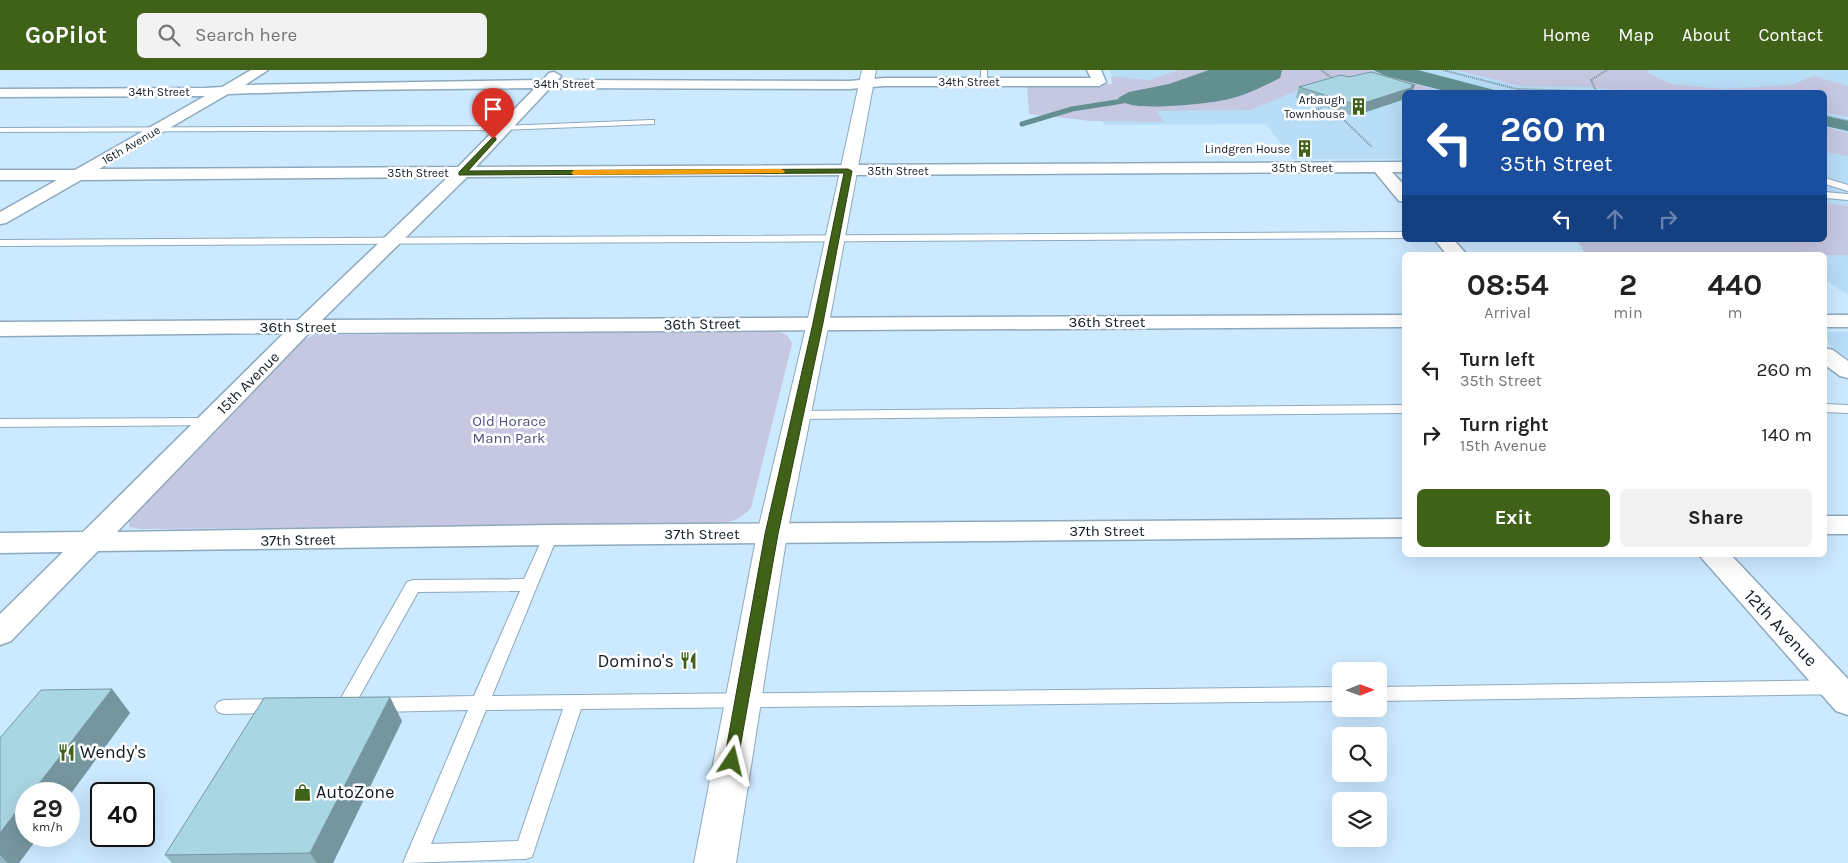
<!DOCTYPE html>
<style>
:root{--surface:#fff;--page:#f2f2f2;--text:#222;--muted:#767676;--accent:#406218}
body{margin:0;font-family:Karla,sans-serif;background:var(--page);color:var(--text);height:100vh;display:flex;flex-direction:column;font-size:19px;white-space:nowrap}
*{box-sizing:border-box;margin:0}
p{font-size:16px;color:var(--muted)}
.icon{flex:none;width:28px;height:28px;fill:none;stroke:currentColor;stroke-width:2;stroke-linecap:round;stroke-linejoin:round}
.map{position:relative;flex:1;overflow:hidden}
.drawer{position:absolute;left:1402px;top:182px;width:425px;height:305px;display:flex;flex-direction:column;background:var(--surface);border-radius:8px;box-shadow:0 5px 20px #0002}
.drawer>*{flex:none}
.banner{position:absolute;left:1402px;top:20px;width:425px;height:152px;border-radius:8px;box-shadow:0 5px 20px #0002;background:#1a4fa0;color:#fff;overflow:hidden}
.needle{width:32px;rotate:89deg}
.controls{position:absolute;left:1332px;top:592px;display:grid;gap:10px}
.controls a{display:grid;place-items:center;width:55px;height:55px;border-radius:8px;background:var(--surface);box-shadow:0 5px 20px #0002;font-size:25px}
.speed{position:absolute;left:15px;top:712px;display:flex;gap:10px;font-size:25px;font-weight:700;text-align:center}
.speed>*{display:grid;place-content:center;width:65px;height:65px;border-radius:50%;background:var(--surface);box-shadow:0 5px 20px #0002;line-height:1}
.speed small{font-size:12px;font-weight:400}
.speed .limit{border:2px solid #111;border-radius:8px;background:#fff;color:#111}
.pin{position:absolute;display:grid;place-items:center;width:42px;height:42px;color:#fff;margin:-51px -21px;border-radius:50% 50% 50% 0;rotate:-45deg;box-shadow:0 0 5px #0007}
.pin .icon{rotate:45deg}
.me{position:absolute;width:55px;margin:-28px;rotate:10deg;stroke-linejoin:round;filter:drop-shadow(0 0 4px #0008)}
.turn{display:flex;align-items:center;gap:18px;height:105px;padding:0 15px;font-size:22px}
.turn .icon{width:65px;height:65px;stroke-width:2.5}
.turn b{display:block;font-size:35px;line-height:42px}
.lanes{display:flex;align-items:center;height:48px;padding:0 15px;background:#0003;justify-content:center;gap:25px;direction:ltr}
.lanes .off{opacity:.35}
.eta{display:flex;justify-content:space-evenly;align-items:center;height:85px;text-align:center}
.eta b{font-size:30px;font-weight:700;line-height:35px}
.action{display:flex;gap:10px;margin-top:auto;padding:10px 15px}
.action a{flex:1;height:58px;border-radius:8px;background:var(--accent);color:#fff;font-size:20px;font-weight:700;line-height:58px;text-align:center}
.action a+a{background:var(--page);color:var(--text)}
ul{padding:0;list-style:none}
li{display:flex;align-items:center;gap:15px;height:65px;padding:0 15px}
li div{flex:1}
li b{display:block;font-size:19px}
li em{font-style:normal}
header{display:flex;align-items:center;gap:30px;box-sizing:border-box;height:70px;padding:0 25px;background:var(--accent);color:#fff}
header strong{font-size:24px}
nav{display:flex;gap:28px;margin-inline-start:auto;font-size:18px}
.search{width:350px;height:45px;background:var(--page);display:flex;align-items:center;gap:12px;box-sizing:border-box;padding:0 18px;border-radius:8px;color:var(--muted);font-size:19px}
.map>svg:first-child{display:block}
</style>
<header>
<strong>GoPilot</strong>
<div class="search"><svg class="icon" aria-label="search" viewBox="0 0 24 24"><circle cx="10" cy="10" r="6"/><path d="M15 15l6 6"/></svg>Search here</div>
<nav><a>Home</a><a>Map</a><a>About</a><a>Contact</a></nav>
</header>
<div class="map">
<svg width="1848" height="793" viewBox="0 0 1848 793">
<rect width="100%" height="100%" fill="#cbe9ff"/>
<g fill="#b8ddf7">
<polygon points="1110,0 1848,0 1848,225 1825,210 1825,22 1405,22 1405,89 1293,89 1266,54 1104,55 1100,46 1040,46 1033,15 1116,15"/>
<polygon points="1826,262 1848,262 1848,288 1829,275"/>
</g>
<g fill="#c6c8e2">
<polygon points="1178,0 1369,0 1442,22 1411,22 1370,11 1324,9 1251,40 1157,41 1164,52 1091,51 1029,44 1027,14 1112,14 1111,6 1150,10"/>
<polygon points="1456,0 1649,0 1648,3 1671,14 1721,19 1791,15 1814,6 1848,16 1848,47 1825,42 1825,22 1642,22 1586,17 1520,16"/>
<polygon points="1825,57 1848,63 1848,86 1825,82"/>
<polygon points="1825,133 1848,136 1848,185 1586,185 1577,170 1825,170"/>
<path d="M773,261C783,262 789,264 792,274L751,438C737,453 725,453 705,455L141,459L129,457V451L134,442L303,270L314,265Z"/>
</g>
<g fill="#629090">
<path d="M1209,0H1282L1280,8C1264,16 1246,25 1229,29C1208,34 1148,40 1128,34C1124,33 1121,30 1118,28L1129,22L1169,14Z"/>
<polygon points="1373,0 1418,0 1502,22 1449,22 1386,6"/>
<polygon points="1825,46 1848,51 1848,61 1825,56"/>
</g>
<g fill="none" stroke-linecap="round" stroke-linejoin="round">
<polyline stroke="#629090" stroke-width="5" points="1022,54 1072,39 1123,31"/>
<defs>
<g id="service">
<polygon points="981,0 987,0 987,13 981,12"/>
<polygon points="651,50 654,50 654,54 504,60 0,62 0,58 504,56"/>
<polygon points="1825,108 1848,115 1848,121 1825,114"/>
<polygon points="1825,122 1848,124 1848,130 1825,128"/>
<polygon points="1405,162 1405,168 0,176 0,170"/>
<polygon points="1825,334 1848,335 1848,343 1825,342"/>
<polygon points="1405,335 1405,343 798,349 792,345 798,341"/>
<polygon points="209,348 214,349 215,352 214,355 0,357 0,349"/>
<path d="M551,460L556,461L558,465L492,626L1341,617V631L581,639L532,787L525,789L403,793L468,640L376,642L370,640L367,635L370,630L376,628L474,626L520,521L418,522L358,629L363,635L360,640L354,642L340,640L337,635L407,512L413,510L524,509L544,465L546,461ZM563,639L518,771L431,774L486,640Z"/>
<polygon points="1848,610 1848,624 1379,631 1379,617"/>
<polygon points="275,629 281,631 284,636 281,641 275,643 224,644 218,642 215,637 218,632 224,630"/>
</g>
<g id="minor">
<path d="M251,0H268L245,15L543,10L549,3L554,2L561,6L558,10L849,11L884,8H1091L1087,0H1101L1106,12L1099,16H884L849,19L550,18L476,97L1405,92V102H1392L1405,116V132L1399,131L1375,102L467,107L322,250L1405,245V257L309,263L117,462L551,455L1405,449V467L551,475L98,481L11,571L0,575V544L63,482L0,483V463L83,462L284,263L0,266V252L298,250L448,107L81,110L6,153L0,154V142L57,110H0V100H75L205,26L0,27V19L205,18L222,17ZM535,18L458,97L99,99L228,24L355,20Z"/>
<polygon points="1435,170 1454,170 1467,185 1447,185"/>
<rect x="1825" y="245" width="23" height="12"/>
<polygon points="1825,278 1833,280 1848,291 1848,308 1840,306 1825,295"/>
<rect x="1825" y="446" width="23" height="18"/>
<polygon points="1699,485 1731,485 1848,609 1848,645 1836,641"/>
</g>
<polygon id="tertiary" points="862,0 876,0 829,253 787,464 736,793 694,793 757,464 807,253"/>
</defs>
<use href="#service" stroke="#8da9be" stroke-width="2"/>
<use href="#minor" stroke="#8da9be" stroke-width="3"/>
<use href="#tertiary" stroke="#8da9be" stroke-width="2"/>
<g stroke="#788e9d" stroke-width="2" stroke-dasharray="1 1" stroke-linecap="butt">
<polyline points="1321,0 1335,10"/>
<polyline points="1443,0 1517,19 1609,22"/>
<polyline points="1596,21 1591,10 1607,0"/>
<polyline points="1326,35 1316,40 1341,47 1372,77"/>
<polyline points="1825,46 1848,51"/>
</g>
<use href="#service" fill="#fff" fill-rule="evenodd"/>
<use href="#minor" fill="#fff" fill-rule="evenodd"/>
<use href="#tertiary" fill="#fff" fill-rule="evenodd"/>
</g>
<g fill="#91b8c3">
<polygon points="1299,17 1405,22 1405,29 1354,46 1296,28"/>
<polygon points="112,619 130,643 69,726 69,724 19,793 0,793 0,668"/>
<polygon points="402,651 333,793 172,793 165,785"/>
</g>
<g fill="#76969f">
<polygon points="1415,15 1412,22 1405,22 1405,29 1354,46 1357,35"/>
<polygon points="112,619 130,643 69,726 69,724 31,724"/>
<polygon points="390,627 402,651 333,793 317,793 310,783"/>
<polygon points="26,729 26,766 39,766 19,793 8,793 0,785 0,763"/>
</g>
<g fill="#a9d6e3" stroke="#76969f">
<polygon points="1371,2 1415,15 1411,16 1414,17 1357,35 1299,17 1341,5 1349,7"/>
<polygon points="112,619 31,724 26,724 26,729 0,763 0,668 41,620"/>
<polygon points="390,627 310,783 165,785 264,628"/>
</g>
<polygon fill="#406218" stroke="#2a4010" points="493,67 496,68 496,70 468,101 848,99 852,101 823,253 778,464 737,695 732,697 726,695 724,691 765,464 813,253 844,103 459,105 459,102"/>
<polygon fill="#f59e0b" points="781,99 785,101 784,103 574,105 571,103 574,100"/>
<defs>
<symbol id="building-bare" viewBox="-9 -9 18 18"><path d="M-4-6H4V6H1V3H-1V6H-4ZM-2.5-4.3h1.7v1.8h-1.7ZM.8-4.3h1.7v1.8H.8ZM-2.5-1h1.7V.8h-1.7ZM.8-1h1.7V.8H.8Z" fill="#406218" stroke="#fff" stroke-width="2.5" paint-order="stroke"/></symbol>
<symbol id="restaurant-bare" viewBox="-9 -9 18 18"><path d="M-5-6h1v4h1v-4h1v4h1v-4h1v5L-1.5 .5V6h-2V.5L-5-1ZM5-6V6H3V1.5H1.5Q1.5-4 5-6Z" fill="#406218" stroke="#fff" stroke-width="2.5" paint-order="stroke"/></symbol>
<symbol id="shop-bare" viewBox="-9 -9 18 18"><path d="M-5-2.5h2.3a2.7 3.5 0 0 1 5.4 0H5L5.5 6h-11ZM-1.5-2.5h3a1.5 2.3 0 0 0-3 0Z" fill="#406218" stroke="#fff" stroke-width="2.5" paint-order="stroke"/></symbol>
</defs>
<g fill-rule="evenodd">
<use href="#building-bare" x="1346" y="24" width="25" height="25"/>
<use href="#building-bare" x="1292" y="66" width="25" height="25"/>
<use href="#restaurant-bare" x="676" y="578" width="25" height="25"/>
<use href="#restaurant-bare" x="54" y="670" width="25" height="25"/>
<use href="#shop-bare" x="290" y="710" width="25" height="25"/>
</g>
<g text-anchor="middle" stroke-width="5" stroke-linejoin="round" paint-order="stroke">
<g font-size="12" fill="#101b22" stroke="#fff">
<text x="969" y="16">34th Street</text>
<text x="564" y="18">34th Street</text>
<text x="159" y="26">34th Street</text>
<text transform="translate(131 75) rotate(-30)" y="4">16th Avenue</text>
<text x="1302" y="102">35th Street</text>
<text x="898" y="105">35th Street</text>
<text x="418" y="107">35th Street</text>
</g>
<g font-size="12" fill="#101b22" stroke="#fff" text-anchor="end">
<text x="1345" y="34">Arbaugh<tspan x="1345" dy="14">Townhouse</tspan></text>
<text x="1290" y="83">Lindgren House</text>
</g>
<g font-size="15" fill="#101b22" stroke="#fff">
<text x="1107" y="257">36th Street</text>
<text transform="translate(702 254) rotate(-1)" y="5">36th Street</text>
<text x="298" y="262">36th Street</text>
<text transform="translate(248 313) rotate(-45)" y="5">15th Avenue</text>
<text x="1107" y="466">37th Street</text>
<text x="702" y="469">37th Street</text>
<text transform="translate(298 470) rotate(-1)" y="5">37th Street</text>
</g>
<g font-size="15" fill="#515183" stroke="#fff">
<text x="509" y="356">Old Horace<tspan x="509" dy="17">Mann Park</tspan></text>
</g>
<g font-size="18" fill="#101b22" stroke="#fff">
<text transform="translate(1781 558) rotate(47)" y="6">12th Avenue</text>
</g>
<g font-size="18" fill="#101b22" stroke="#fff" text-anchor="start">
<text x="674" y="597" text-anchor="end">Domino's</text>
<text x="80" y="688">Wendy's</text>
<text x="316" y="728">AutoZone</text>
</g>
</g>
</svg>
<div class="controls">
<a><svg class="needle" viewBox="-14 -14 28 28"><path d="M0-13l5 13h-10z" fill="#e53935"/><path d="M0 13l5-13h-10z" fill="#767676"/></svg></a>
<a><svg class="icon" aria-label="search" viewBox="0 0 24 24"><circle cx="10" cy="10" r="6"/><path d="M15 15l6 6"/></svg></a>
<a><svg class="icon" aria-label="layers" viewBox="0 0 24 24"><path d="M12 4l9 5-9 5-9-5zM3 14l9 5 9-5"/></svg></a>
</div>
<div class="speed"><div>29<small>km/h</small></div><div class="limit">40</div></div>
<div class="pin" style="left:493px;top:69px;background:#d93025"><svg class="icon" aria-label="arrive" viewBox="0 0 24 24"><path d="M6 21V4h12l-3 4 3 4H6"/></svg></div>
<svg class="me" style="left:732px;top:691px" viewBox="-20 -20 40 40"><path d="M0-17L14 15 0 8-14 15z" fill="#406218" stroke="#fff" stroke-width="4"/></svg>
<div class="banner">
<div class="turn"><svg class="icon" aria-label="left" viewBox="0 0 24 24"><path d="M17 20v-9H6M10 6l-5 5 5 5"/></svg><div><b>260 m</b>35th Street</div></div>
<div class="lanes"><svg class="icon" aria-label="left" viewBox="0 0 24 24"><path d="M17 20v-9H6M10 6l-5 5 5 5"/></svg><svg class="icon off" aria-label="ahead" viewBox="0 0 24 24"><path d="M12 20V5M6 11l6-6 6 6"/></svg><svg class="icon off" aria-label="right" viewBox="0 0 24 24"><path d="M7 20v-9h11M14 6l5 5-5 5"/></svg></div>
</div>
<section class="drawer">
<div class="eta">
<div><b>08:54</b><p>Arrival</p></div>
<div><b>2</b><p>min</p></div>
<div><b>440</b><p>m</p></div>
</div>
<ul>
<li><svg class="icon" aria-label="left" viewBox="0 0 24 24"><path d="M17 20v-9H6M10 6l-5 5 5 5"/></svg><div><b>Turn left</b><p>35th Street</p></div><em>260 m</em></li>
<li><svg class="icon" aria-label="right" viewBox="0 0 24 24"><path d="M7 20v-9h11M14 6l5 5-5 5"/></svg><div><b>Turn right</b><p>15th Avenue</p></div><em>140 m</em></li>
</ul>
<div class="action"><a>Exit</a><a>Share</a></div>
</section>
</div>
